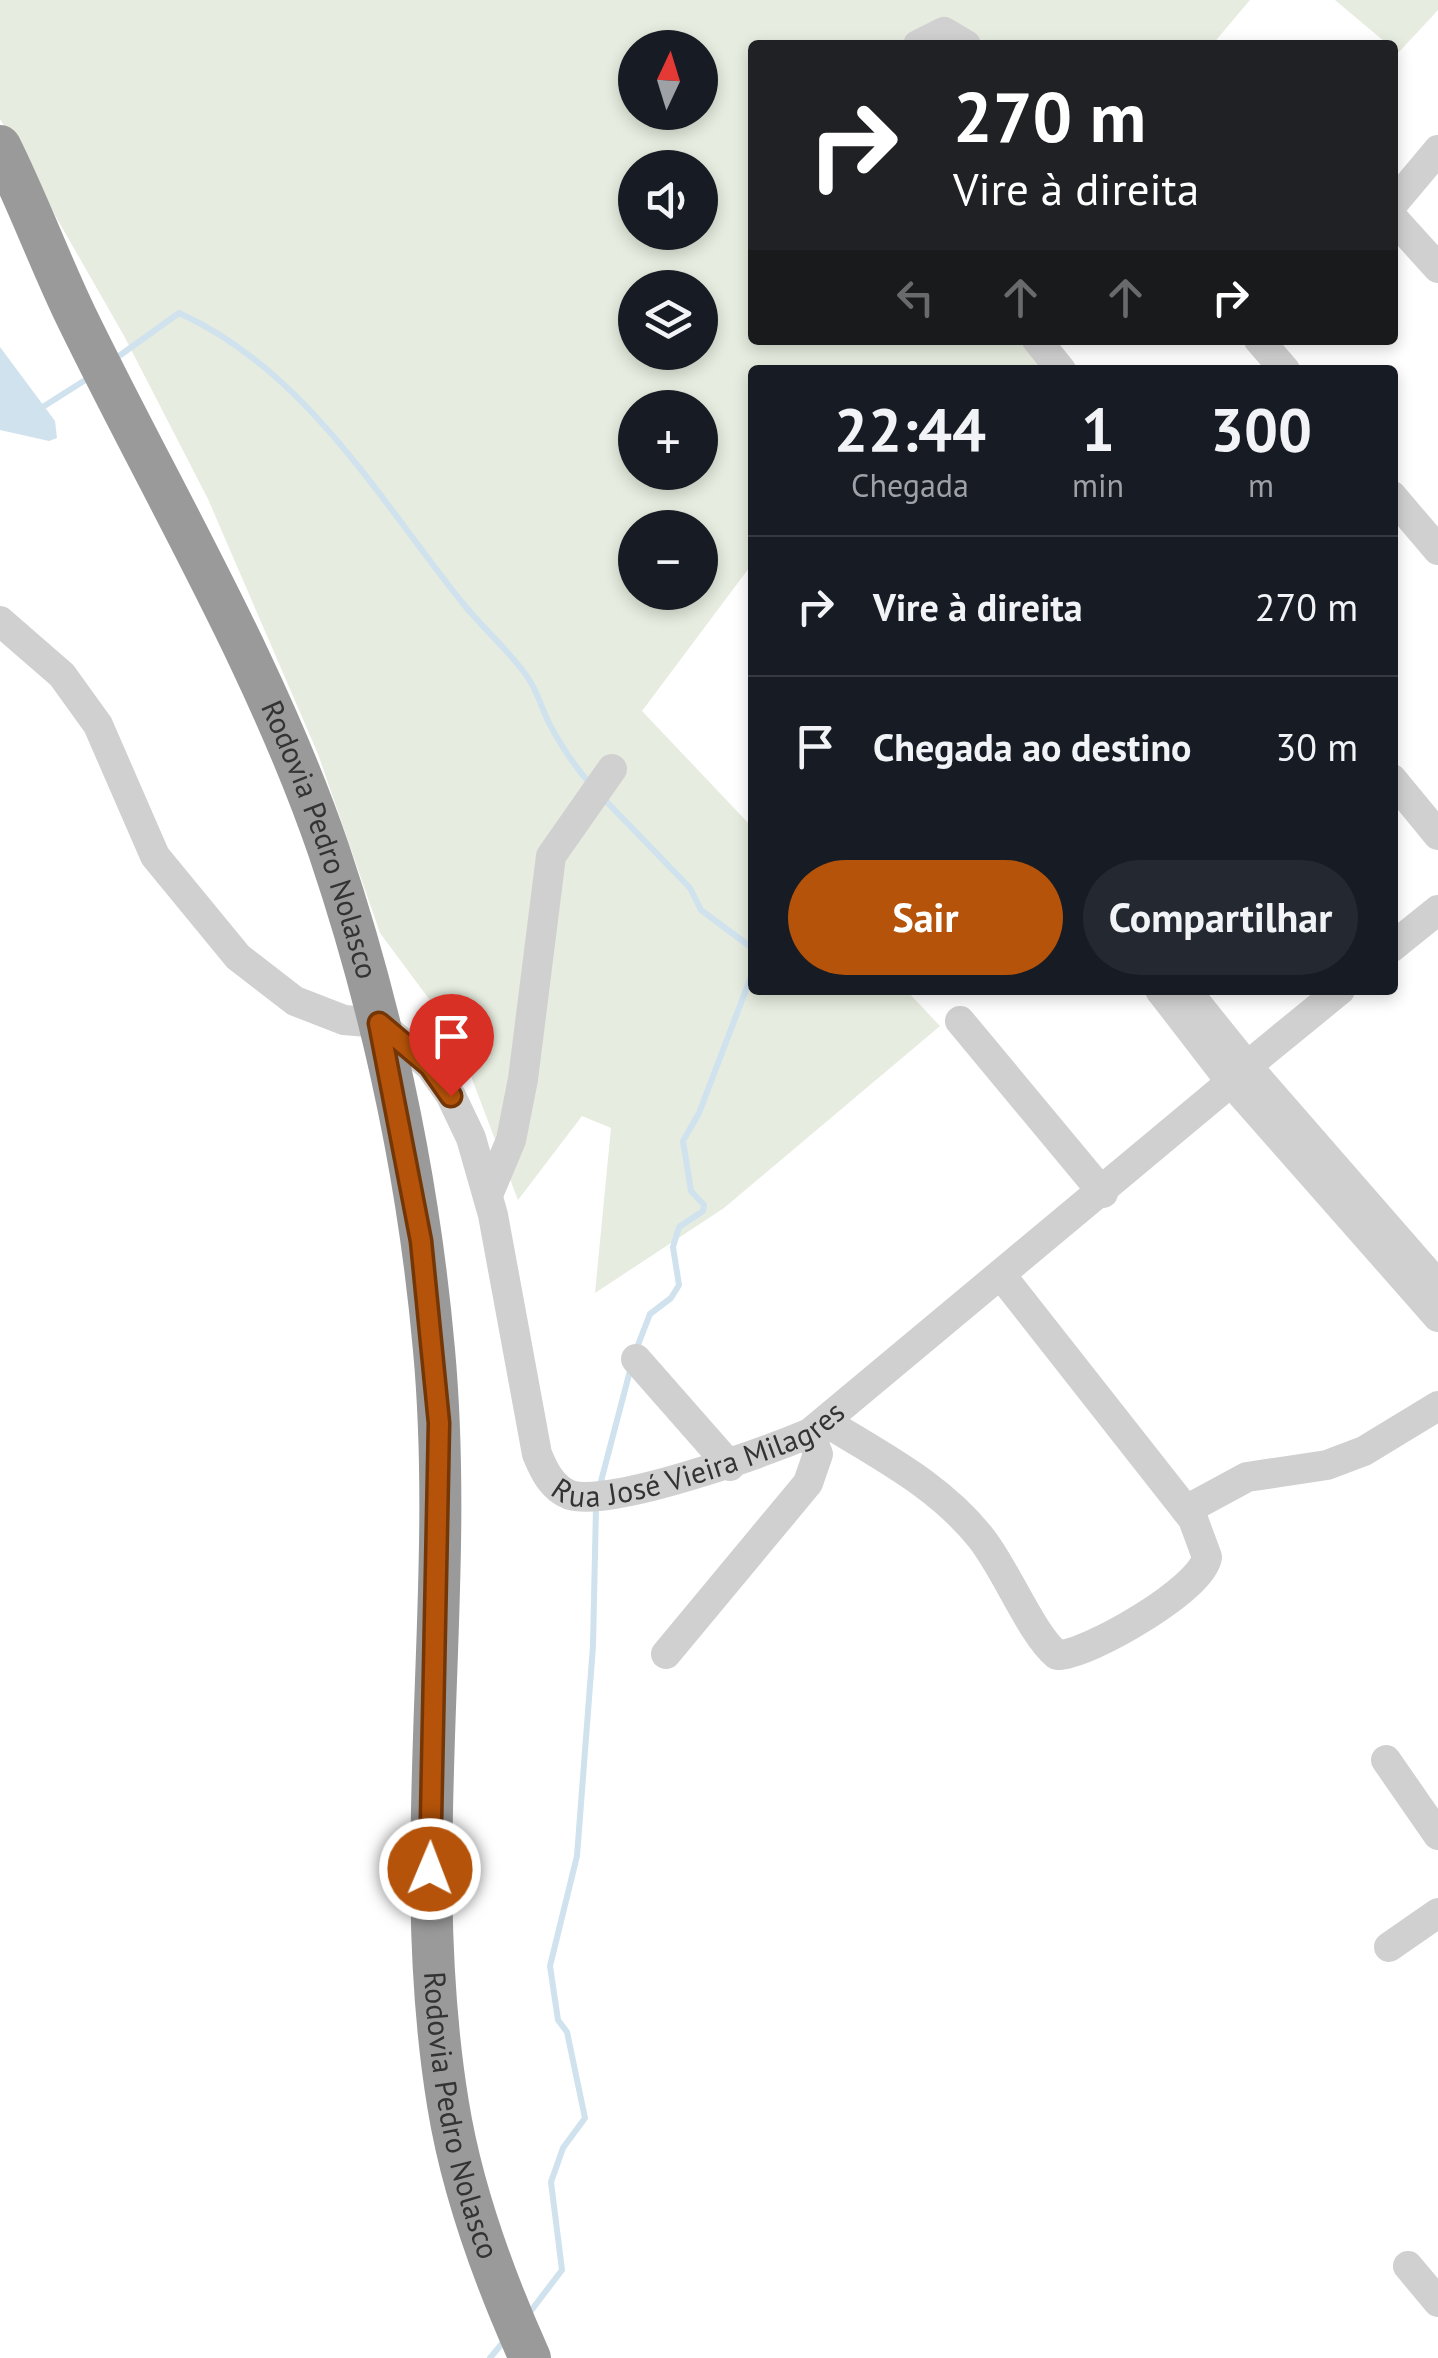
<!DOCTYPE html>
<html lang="pt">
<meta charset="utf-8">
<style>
:root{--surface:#171b24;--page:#242831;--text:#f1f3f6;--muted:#9ea1a6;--line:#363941;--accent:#b45309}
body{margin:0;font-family:"PT Sans",sans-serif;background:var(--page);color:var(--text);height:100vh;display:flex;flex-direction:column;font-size:38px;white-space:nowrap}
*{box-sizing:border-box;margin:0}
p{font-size:32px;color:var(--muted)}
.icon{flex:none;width:55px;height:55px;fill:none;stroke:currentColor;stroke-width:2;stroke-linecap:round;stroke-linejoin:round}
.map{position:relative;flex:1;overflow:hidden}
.panel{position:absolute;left:748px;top:365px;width:650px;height:630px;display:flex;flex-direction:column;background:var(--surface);border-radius:10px;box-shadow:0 5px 15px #0003}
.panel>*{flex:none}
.guide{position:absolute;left:748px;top:40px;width:650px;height:305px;border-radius:10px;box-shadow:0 5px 15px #0003;background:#202124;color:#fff;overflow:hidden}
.needle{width:65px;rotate:4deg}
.fabs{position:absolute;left:618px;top:30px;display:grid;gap:20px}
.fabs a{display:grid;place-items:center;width:100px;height:100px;border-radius:50%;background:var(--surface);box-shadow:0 5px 15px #0003;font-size:50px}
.pin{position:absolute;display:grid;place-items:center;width:85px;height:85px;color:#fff;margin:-102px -42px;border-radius:50% 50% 50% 0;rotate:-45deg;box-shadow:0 0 10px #0007}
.pin .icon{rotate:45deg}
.me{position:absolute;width:110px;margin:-55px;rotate:1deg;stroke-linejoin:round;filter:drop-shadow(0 0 8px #0008)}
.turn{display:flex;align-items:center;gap:35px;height:210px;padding:0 40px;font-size:45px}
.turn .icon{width:130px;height:130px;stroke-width:2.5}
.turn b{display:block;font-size:70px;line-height:85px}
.lanes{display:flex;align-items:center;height:95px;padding:0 40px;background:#0003;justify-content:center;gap:50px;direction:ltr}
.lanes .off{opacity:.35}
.eta{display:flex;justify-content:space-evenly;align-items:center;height:170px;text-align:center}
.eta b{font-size:60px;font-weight:700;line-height:70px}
.action{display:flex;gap:20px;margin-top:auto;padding:20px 40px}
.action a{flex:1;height:115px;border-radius:60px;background:var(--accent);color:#fff;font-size:40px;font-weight:700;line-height:115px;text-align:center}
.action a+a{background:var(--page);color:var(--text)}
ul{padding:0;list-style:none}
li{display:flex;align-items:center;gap:30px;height:140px;padding:0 40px;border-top:2px solid var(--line)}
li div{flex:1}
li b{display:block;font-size:38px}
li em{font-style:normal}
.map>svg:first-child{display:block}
</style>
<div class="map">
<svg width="1438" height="2358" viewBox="0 0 1438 2358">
<rect width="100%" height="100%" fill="#fff"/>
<g fill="#e6ecdf" fill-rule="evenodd">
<path d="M0,0H1250L1212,45H752V340H1032L1058,370H752V564L642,711L752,827V990H906L940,1026L724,1208L595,1293L611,1128L582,1116L518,1200L455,1034L380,933L318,754L208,499L123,334L0,119ZM635,48H700V112H635ZM635,168H700V232H635ZM635,288H700V352H635ZM635,408H700V472H635ZM635,528H700V592H635Z"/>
<polygon points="1335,0 1438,0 1438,10 1398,53"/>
</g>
<polygon fill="#cfe2ee" points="0,347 55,421 57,438 49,441 0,430"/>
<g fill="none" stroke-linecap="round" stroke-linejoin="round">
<g stroke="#cfe2ee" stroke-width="6">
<path d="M112,361L179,313C306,370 381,502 465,606C485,630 508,650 526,675C537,689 541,707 549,723C561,746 575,767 592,786"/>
<polyline points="38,410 90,377"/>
<polyline points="604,799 690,888 701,910 752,948"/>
<polyline points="636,1350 650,1314 671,1298 679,1285 673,1247 679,1227 703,1211 704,1205 691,1191 683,1141 699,1113 752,974"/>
<polyline points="600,1485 631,1367"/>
<polyline points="527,2316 562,2270 551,2182 563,2148 585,2118 567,2032 558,2020 550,1966 577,1856 593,1646 596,1507"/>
<polyline points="490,2358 505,2340"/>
</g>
<g stroke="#d0d0d0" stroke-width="30">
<polyline points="918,45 944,32 966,45"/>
<polyline points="1392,205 1438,150"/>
<polyline points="1392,217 1438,268"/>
<polyline points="1037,340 1061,370"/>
<polyline points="1259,340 1285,370"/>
<polyline points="1392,496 1438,550"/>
<path id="s1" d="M0,621L62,675L98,725L155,856L238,957L295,1001L344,1020L379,1023L430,1066L451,1096L471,1138L493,1215L537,1454C544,1471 552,1488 570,1495C611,1508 767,1451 810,1433L1231,1082"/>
<polyline points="1392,779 1438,835"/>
<polyline points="1392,947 1438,910"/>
<polyline points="1160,990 1231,1082 1438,1317"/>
<polyline points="1186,990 1247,1066 1438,1285"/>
<polyline points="960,1021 1103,1193"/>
<polyline points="1247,1066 1340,990"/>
<polyline points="488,1195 511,1140 523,1079 551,856 612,769"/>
<polyline points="636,1359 730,1466"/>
<path d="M826,1422C882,1457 939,1485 981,1538C1006,1569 1031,1634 1057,1655C1087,1656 1203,1588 1207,1557L1193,1519L1001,1275"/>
<polyline points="1186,1510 1247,1477 1327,1465 1364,1451 1438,1406"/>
<polyline points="666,1654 808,1483 818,1454 810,1433"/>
<polyline points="1386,1760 1438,1835"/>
<polyline points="1389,1947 1438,1913"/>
<polyline points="1408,2266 1438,2302"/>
</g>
<path stroke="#9a9a9a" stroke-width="42" id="s2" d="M0,146C28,202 49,260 76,316C162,493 265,664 329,851C383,1011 419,1182 434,1350C457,1601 407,1854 448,2104C462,2191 494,2278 530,2358"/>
</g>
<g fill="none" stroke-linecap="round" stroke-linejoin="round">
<defs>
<polyline id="route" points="430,1869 439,1423 421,1241 379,1023 430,1066 451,1096"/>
</defs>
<use href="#route" stroke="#753606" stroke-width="25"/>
<use href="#route" stroke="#b45309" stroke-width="18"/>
</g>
<g text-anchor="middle" stroke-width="10" stroke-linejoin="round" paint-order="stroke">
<g font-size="30" fill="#333" stroke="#fff">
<text dy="10" stroke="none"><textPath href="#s2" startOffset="765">Rodovia Pedro Nolasco</textPath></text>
<text dy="10" stroke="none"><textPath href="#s1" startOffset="1240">Rua José Vieira Milagres</textPath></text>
<text dy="10" stroke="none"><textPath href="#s2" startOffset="2058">Rodovia Pedro Nolasco</textPath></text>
</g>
</g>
</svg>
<div class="fabs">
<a><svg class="needle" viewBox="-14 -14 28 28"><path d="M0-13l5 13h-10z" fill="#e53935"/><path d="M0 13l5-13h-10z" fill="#9ea1a6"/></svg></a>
<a><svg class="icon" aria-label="sound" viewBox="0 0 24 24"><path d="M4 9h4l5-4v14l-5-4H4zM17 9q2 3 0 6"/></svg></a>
<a><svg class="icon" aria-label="layers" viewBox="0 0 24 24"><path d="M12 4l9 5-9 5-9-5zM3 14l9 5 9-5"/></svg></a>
<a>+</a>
<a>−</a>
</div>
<div class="pin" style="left:451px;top:1096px;background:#d93025"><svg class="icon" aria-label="arrive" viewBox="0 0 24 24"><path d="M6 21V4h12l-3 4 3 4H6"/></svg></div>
<svg class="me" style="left:430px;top:1869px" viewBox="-20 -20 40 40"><circle r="17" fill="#b45309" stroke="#fff" stroke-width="3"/><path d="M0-11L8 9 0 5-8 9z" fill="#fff"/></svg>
<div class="guide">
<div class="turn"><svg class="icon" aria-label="right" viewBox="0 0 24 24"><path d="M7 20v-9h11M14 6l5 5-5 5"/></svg><div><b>270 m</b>Vire à direita</div></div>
<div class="lanes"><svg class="icon off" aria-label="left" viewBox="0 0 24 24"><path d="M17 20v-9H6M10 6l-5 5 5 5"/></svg><svg class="icon off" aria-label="ahead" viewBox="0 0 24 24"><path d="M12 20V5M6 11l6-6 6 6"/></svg><svg class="icon off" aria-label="ahead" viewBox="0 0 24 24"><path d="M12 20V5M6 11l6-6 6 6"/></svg><svg class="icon" aria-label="right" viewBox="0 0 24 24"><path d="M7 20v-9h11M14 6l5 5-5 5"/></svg></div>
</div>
<section class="panel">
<div class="eta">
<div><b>22:44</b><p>Chegada</p></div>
<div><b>1</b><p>min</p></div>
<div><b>300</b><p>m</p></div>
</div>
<ul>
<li><svg class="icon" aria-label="right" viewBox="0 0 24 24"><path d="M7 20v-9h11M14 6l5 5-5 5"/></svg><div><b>Vire à direita</b></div><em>270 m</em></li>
<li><svg class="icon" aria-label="arrive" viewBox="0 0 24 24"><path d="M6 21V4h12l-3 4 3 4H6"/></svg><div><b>Chegada ao destino</b></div><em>30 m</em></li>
</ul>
<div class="action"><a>Sair</a><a>Compartilhar</a></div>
</section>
</div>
